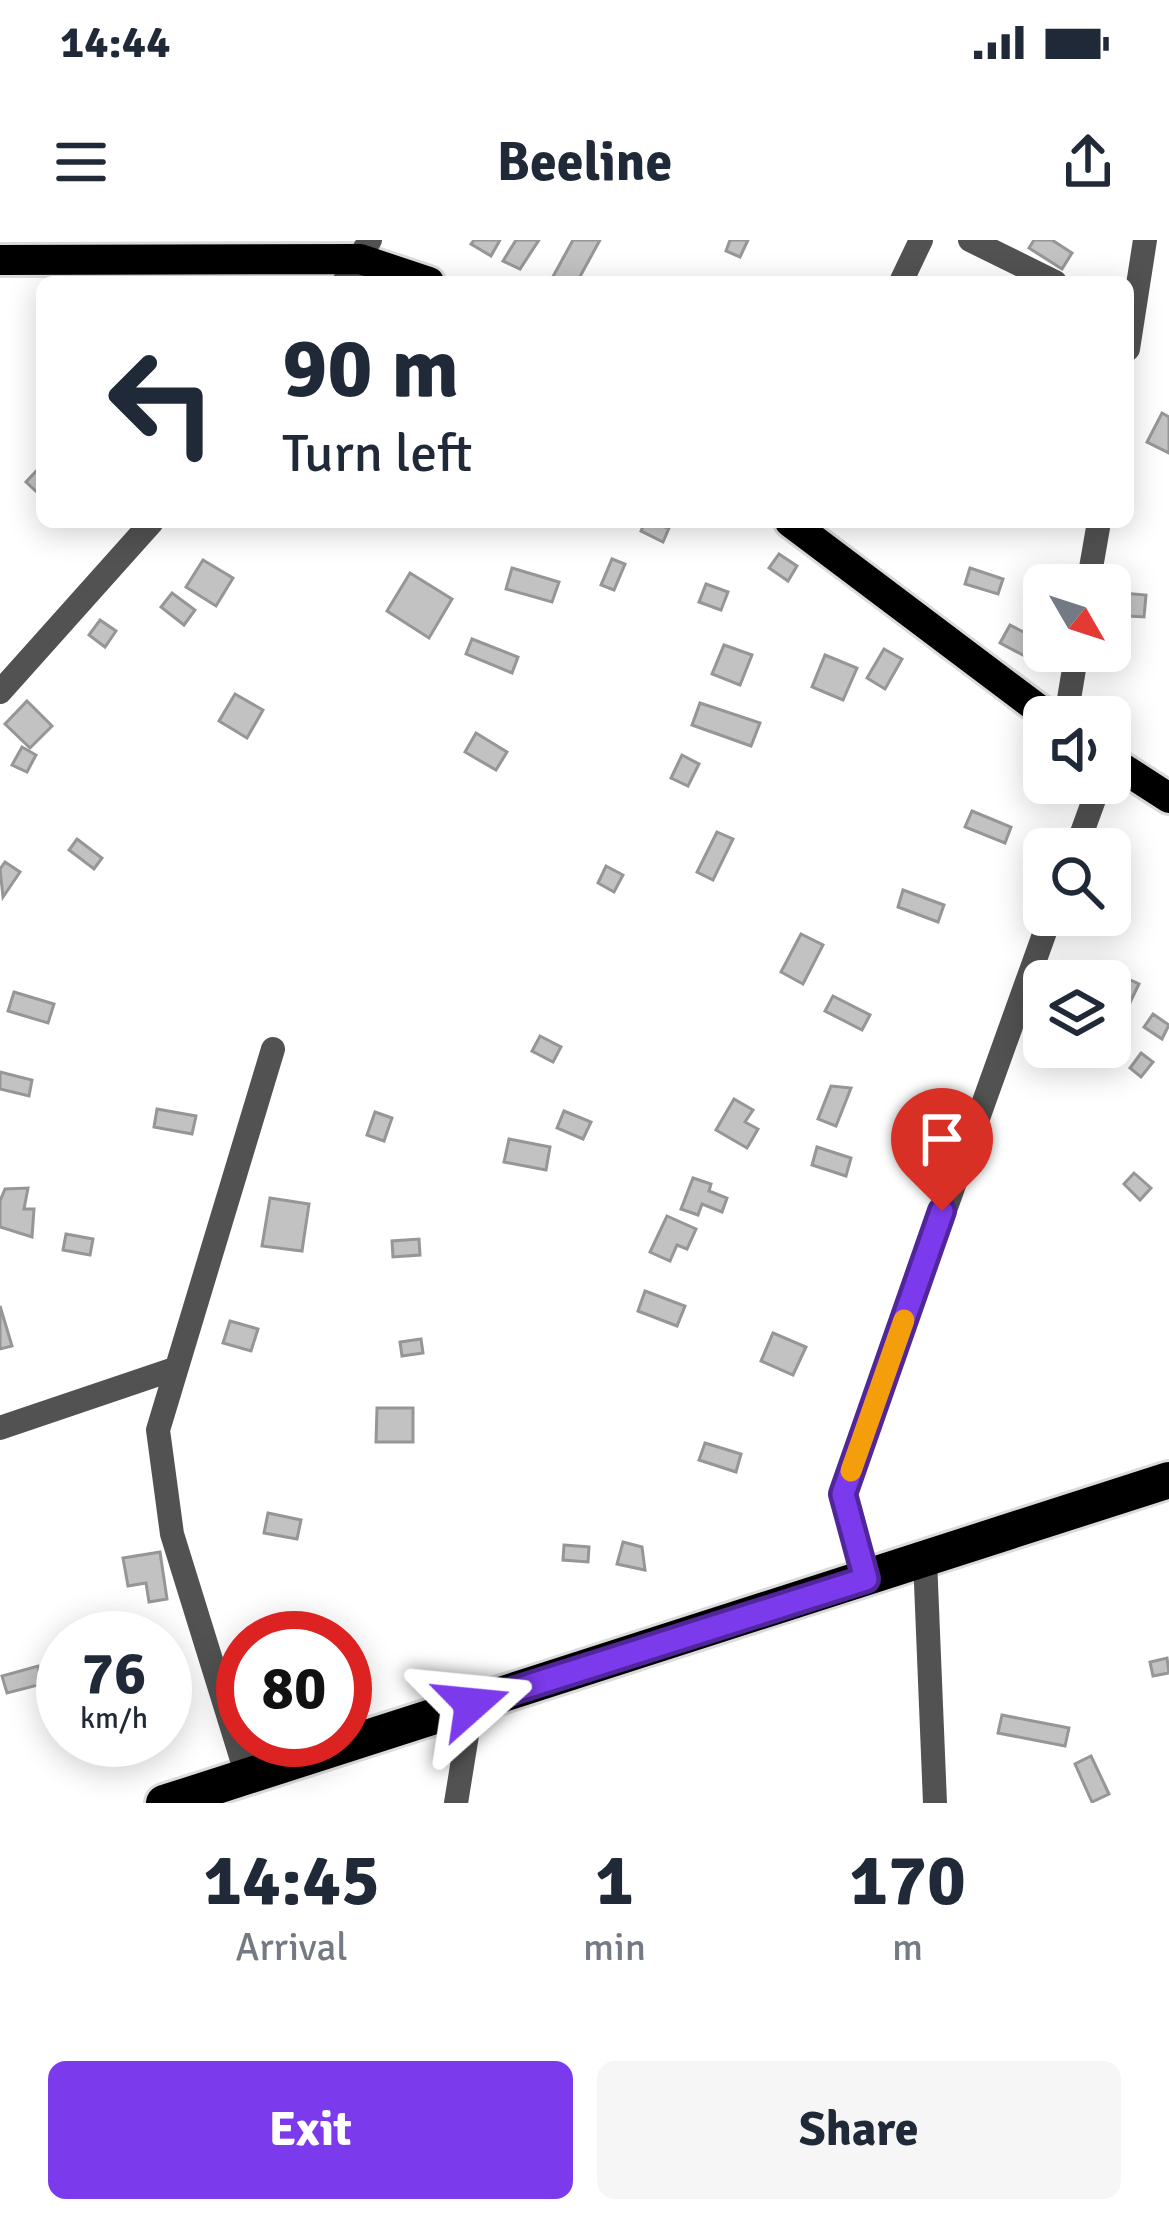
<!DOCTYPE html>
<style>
:root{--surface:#fff;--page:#f6f6f7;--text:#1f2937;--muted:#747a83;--accent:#7c3aed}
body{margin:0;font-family:Signika,sans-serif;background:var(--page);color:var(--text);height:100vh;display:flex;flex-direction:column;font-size:45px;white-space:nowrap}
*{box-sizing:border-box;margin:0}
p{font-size:39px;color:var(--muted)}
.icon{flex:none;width:66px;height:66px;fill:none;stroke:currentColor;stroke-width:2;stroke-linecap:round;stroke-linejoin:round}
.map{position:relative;height:1563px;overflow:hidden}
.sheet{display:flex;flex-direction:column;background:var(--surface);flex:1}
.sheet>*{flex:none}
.banner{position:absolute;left:36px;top:36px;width:1098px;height:252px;border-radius:18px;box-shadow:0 6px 30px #0003;background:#fff;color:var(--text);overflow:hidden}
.needle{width:78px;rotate:129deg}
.buttons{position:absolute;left:1023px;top:324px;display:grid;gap:24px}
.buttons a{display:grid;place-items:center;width:108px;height:108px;border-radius:18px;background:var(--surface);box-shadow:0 6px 30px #0003;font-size:60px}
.speed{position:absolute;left:36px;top:1371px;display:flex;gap:24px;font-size:60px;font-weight:700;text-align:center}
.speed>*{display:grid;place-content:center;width:156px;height:156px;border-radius:50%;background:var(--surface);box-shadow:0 6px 30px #0003;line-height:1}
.speed small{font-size:30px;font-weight:400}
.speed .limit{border:18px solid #d22;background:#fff;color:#111}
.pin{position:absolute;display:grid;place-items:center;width:102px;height:102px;color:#fff;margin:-123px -51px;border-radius:50% 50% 50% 0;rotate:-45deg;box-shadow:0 0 12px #0007}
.pin .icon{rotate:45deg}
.me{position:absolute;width:132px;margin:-66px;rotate:72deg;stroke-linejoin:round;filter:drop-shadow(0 0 9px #0008)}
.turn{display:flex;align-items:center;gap:42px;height:252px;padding:0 48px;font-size:54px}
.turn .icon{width:156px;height:156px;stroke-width:2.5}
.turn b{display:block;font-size:84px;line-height:102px}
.eta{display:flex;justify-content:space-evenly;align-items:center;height:204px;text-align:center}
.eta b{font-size:72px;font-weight:700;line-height:84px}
.primary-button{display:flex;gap:24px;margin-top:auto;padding:24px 48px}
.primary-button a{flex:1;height:138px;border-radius:18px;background:var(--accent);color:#fff;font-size:48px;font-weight:700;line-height:138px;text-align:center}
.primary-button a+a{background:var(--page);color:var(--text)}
.status{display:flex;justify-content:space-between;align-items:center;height:84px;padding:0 60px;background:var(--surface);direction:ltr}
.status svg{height:33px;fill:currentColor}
header{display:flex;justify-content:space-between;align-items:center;height:156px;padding:0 48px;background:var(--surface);font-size:54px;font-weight:700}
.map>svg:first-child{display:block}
</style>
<div class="status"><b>14:44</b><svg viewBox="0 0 49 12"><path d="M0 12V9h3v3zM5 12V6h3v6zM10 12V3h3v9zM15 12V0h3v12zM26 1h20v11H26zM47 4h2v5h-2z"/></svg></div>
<header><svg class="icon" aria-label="menu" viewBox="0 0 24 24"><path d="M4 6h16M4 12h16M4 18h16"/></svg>Beeline<svg class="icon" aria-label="share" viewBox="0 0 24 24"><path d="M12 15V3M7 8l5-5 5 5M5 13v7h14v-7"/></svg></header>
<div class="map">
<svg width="1169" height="1563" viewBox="0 0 1169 1563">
<rect width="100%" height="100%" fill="#fff"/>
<g fill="#c2c2c2" stroke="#969696" stroke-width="3">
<polygon points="474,0 500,0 491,16 471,4"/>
<polygon points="516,0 539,0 520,29 503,21"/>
<polygon points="573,0 600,0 577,42 550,42"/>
<polygon points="730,0 748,0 740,17 726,11"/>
<polygon points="1034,0 1052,0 1072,13 1062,29 1029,8"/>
<polygon points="1162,173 1169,177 1169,213 1147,202"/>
<polygon points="41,226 42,252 40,255 26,242"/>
<polygon points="645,282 669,288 663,302 641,291"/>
<polygon points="779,314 797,326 788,341 769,328"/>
<polygon points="612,319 625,324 614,350 601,345"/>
<polygon points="203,320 233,338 216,366 186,347"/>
<polygon points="512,328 559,342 552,362 506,349"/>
<polygon points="970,328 1003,339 998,354 965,344"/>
<polygon points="410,333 452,359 429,398 387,371"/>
<polygon points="706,344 728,352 721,370 699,362"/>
<polygon points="1110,352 1146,355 1144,377 1110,375"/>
<polygon points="172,353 195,370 184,385 161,367"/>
<polygon points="100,380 116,391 105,407 89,395"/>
<polygon points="1010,385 1044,403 1038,423 1000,403"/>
<polygon points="472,399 518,417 512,433 466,414"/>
<polygon points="724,405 752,415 740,445 712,434"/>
<polygon points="884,409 902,419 885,449 867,438"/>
<polygon points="825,415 857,428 843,460 812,447"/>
<polygon points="235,454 263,470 247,498 219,481"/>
<polygon points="27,461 52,486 30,508 5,484"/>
<polygon points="700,463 760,483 751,506 692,485"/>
<polygon points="476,493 507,512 496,530 465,512"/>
<polygon points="22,507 36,515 27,532 12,525"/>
<polygon points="682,515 699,524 688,546 671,538"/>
<polygon points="972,571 1011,587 1005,603 965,587"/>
<polygon points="717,592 733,599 713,640 697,632"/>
<polygon points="77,599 102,618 94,629 69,610"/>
<polygon points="5,622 20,632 3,657 0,629"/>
<polygon points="606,626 623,635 614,652 598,643"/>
<polygon points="903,650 944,665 938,682 898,667"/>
<polygon points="801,694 823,705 803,744 781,732"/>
<polygon points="1124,737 1139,744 1123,777 1110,771 1110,767"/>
<polygon points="14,752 54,764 48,783 8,771"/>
<polygon points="833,756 870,775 862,790 825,771"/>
<polygon points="1153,774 1169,785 1162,799 1144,787"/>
<polygon points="540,796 561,807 553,822 532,811"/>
<polygon points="1141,813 1153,822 1141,837 1130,828"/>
<polygon points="0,832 32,840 29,856 0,849"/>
<polygon points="831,846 851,848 836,886 818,879"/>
<polygon points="734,859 753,870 745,882 758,889 747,908 716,890"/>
<polygon points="157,869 196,876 192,894 154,887"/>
<polygon points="564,871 591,882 583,899 557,888"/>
<polygon points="375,872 392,878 384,901 367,895"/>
<polygon points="509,899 550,907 546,930 504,922"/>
<polygon points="817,907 851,918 846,936 812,925"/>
<polygon points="1134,933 1151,948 1140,960 1124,944"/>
<polygon points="693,938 711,944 709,951 727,958 722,972 702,964 698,975 681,969"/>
<polygon points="28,948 24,969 34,969 32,997 0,987 0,961 5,949"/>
<polygon points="270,958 309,964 302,1011 262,1006"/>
<polygon points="667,976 696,989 687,1009 677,1005 670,1021 650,1012"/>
<polygon points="66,994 93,999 90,1015 63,1010"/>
<polygon points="419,999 420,1015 393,1017 392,1001"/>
<polygon points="645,1051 685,1066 677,1086 638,1071"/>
<polygon points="0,1066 12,1106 0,1109"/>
<polygon points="230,1081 258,1089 251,1111 223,1103"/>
<polygon points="773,1093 806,1107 793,1135 761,1121"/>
<polygon points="421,1099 423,1113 402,1116 400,1102"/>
<polygon points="377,1168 413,1168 413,1202 376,1202"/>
<polygon points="705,1203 741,1214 736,1232 699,1220"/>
<polygon points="268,1273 301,1280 297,1299 264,1293"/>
<polygon points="623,1302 642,1307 645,1330 617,1324"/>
<polygon points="564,1305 589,1307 588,1322 563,1320"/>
<polygon points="160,1312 167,1359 149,1362 146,1343 128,1346 123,1318"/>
<polygon points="1167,1418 1169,1433 1153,1436 1150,1422"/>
<polygon points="38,1426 42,1444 7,1453 2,1436"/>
<polygon points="1002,1475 1069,1488 1065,1506 998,1493"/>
<polygon points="1091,1516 1109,1554 1092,1562 1075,1524"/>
</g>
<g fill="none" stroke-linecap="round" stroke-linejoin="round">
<defs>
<g id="primary">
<polyline points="0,20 360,19 429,42"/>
<polyline points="790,282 1049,477"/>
<polyline points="1110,520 1169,558"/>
</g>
<polyline id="highway" points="164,1563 1169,1240"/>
</defs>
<use href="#primary" stroke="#dbdbdb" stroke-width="36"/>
<use href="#highway" stroke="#dbdbdb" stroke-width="42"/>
<g stroke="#525252" stroke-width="24">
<polyline points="970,0 1055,42"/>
<polyline points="344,42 370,0"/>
<polyline points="901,42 921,0"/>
<polyline points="1128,109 1145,0"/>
<polyline points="1088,345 1099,282"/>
<polyline points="0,452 152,282"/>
<polyline points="1066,477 1077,411"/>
<polyline points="1076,609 1100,543"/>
<polyline points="0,1188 174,1129"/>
<polyline points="925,1319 935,1563"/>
<polyline points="866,1339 843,1254 1051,675"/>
<polyline points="247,1536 172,1294 158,1190 273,809"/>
<polyline points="456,1563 472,1464"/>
</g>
<use href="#primary" stroke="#000" stroke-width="30"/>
<use href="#highway" stroke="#000" stroke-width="36"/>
</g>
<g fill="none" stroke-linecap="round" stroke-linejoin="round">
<defs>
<polyline id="route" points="472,1464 866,1339 843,1254 942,971"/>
</defs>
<use href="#route" stroke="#51269a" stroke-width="30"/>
<use href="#route" stroke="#7c3aed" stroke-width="21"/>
<polyline stroke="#f59e0b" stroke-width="21" points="851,1231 904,1080"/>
</g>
</svg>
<div class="buttons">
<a><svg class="needle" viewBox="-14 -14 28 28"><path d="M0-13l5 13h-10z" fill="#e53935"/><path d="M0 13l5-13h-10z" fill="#747a83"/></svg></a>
<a><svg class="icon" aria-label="sound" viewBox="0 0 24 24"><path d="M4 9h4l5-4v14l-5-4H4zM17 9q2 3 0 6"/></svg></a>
<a><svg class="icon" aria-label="search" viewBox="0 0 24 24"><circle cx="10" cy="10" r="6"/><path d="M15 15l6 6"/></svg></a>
<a><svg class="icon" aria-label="layers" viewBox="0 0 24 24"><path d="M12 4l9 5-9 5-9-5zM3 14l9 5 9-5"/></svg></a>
</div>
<div class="speed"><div>76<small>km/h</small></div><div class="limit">80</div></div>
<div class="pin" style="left:942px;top:971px;background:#d93025"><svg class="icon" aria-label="arrive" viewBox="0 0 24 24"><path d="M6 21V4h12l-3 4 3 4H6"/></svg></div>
<svg class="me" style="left:472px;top:1464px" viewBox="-20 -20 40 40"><path d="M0-17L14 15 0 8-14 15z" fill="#7c3aed" stroke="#fff" stroke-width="4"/></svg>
<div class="banner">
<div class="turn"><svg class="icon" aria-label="left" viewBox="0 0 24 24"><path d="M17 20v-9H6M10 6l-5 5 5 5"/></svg><div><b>90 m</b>Turn left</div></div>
</div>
</div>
<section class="sheet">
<div class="eta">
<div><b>14:45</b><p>Arrival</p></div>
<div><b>1</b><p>min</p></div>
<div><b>170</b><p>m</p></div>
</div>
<div class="primary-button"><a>Exit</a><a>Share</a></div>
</section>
